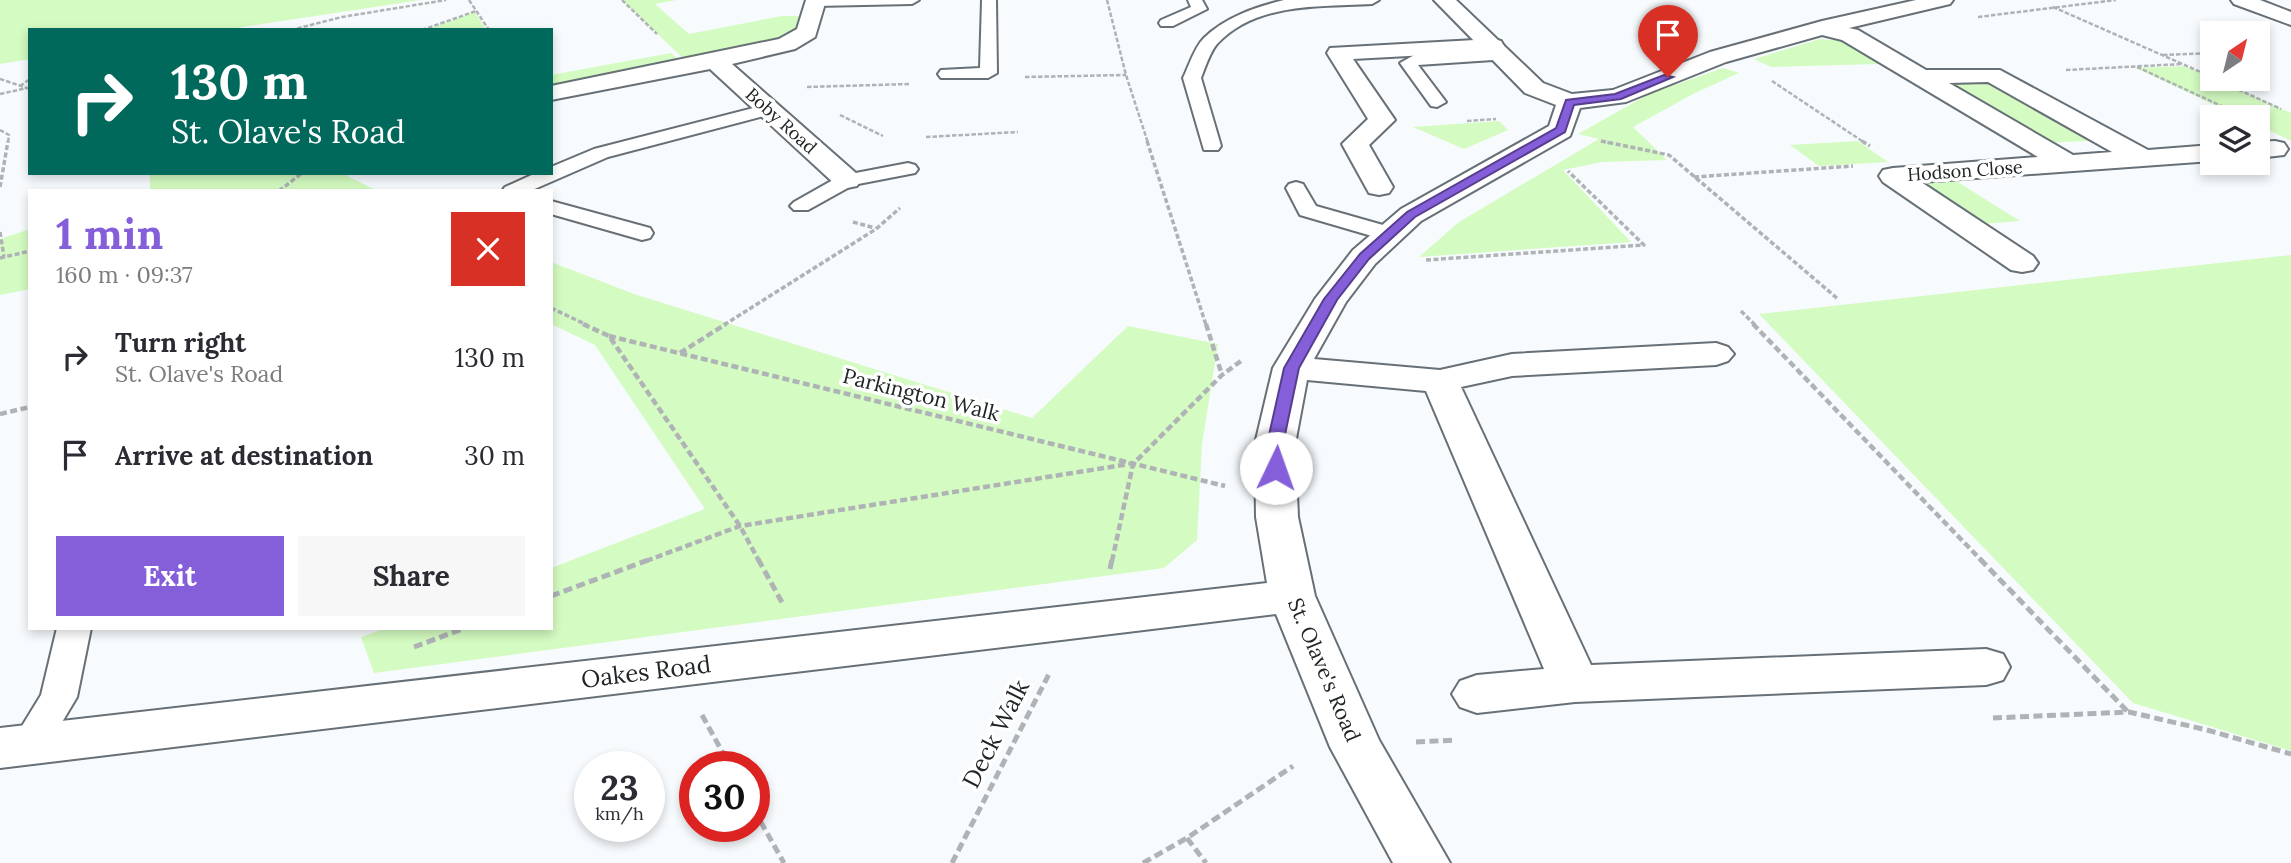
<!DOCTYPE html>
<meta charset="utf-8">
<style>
:root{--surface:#fff;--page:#f7f7f7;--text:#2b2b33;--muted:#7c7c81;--accent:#845fd9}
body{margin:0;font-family:Lora,serif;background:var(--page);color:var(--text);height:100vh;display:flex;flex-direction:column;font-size:26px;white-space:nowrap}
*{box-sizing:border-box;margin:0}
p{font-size:23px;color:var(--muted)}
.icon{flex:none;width:38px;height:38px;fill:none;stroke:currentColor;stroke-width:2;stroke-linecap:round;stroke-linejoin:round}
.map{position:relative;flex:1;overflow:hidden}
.drawer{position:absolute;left:28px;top:189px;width:525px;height:441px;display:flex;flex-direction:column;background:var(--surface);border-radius:0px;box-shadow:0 4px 10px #0003}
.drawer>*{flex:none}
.guide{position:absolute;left:28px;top:28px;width:525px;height:147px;border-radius:0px;box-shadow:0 4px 10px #0003;background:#00695c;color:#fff;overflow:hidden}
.needle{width:46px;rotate:35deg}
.fabs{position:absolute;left:2200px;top:21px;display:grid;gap:14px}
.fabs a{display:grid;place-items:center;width:70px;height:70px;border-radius:0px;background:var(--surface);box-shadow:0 4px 10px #0003;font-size:35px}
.speed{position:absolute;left:574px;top:751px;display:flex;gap:14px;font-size:35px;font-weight:700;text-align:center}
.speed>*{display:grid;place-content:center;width:91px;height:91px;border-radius:50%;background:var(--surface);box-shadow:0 4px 10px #0003;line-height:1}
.speed small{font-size:18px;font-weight:400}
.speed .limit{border:10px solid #d22;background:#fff;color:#111}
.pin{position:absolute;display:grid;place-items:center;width:60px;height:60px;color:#fff;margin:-72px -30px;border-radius:50% 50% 50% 0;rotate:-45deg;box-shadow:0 0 7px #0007}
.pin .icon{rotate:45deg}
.me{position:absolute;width:77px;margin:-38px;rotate:3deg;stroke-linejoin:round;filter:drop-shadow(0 0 5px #0008)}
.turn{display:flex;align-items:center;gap:24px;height:147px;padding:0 28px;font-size:32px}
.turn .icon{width:91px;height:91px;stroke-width:2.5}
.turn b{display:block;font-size:49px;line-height:60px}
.round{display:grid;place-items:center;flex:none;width:74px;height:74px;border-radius:0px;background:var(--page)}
.summary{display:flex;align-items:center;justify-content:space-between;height:119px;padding:0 28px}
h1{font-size:42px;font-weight:800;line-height:52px;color:var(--accent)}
.button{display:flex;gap:14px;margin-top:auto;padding:14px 28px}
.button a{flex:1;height:80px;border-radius:0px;background:var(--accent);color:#fff;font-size:28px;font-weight:800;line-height:80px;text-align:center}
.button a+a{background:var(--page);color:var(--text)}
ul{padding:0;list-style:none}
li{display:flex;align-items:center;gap:21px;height:98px;padding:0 28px}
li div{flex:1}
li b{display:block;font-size:26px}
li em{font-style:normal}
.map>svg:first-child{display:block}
</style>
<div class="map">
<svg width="2291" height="863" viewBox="0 0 2291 863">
<rect width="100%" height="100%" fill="#f7fbfe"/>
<g fill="#d4fbc1">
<polygon points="0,0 421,0 223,30 30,30 30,59 0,64"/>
<polygon points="622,0 676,0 655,4 689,34 782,16 799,16 796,30 784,39 688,63"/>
<polygon points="475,12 486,30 426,30"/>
<polygon points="1820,39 1843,41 1879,64 1771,67 1754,59"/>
<polygon points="671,53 684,64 551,90 551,75"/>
<polygon points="2185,66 2291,113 2291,141 2258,125 2258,117 2240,117 2136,68"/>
<polygon points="1723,68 1739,73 1693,94 1633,127 1667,160 1602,162 1563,170 1631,242 1419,257 1459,222 1599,139 1578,134 1649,94"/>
<polygon points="1985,79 2099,140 2048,143 1939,81"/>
<polygon points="1499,121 1508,130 1464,149 1413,127"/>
<polygon points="1858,141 1888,162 1819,166 1790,145"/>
<polygon points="150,173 341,173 378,191 150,191"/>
<polygon points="1956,181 2020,221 1982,224 1919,184"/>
<polygon points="30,229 30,289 0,295 0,239"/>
<polygon points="2291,255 2291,751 2133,703 1759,314"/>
<polygon points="551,262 634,294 1032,418 1128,326 1218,344 1202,444 1197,540 1164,568 374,673 361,637 386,628 551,628 551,568 705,509 595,345 551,324"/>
</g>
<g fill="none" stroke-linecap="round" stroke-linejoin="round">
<defs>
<g id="service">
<polygon points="810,0 919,0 912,4 816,6 811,5"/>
<polygon points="982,0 996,0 997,73 988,78 941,78 938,74 941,70 980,68"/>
<polygon points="1188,0 1202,0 1207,9 1173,26 1161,26 1159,23 1161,20 1191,7"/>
<path d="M1284,0H1379L1372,4C1320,7 1256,2 1217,44C1210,52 1205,68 1201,78L1221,146L1218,150H1204L1183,78C1189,66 1194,48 1204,38C1225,17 1256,7 1284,0Z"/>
<polygon points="1502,50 1510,55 1508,59 1418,65 1446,102 1437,107 1431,106 1400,63 1416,54"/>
<polygon points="769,104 778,109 775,113 608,157 530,191 502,191 505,187 536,173 551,173 551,167 594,149"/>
<polygon points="908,163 915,165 918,169 915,173 853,185 808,210 794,210 790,206 794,202 840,176"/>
<polygon points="1296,182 1303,184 1316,206 1397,229 1400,234 1397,239 1389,241 1300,215 1286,188 1289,184"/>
<polygon points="551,201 650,228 653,233 650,238 642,240 551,214"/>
<polygon points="57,628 91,628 77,697 43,754 30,759 17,754 11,744 41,695"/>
</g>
<polygon id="pedestrian" points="1493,39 1501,41 1504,46 1501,51 1353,59 1395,120 1369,145 1393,187 1389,193 1379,195 1369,193 1342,144 1368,119 1327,53 1330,48"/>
<g id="minor">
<polygon points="806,0 826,0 815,37 795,49 732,64 857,174 861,180 857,186 847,188 837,186 710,69 551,100 551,86 779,39 797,29"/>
<path d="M1434,0H1456L1543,83L1572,94L1613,90L1710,52L1822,21L1916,0H1953L1950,4L1849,28L1858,30L1926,70H2000L2148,150L2212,145V161L1921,182L2033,256L2038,263L2033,270L2022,272L2011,270L1883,182L1879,176L1883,170L1893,168L2038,157L1842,40L1822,35L1726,62L1626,102L1580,108L1570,136L1421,221L1375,264L1346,302L1314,359L1440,370L1512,354L1716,343L1728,347L1734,354L1728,361L1716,365L1512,376L1461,387L1591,665L1986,649L2003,654L2010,667L2003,680L1986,685L1575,702L1477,713L1460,707L1452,694L1460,681L1477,675L1544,669L1426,391L1307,380L1295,444L1298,517L1315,596L1379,740L1450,863H1393L1330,747L1276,614L0,768V728L1267,583L1256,517L1255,444L1273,368L1315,299L1353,250L1401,209L1549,126L1556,105L1525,93ZM1988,82L2112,152L2073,155L1949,83Z"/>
<polygon points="2231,0 2260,0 2291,12 2291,25 2234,4"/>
<polygon points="2275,141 2284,143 2288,149 2284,155 2258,158 2258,142"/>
</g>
</defs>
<use href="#service" stroke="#677076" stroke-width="4"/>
<use href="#pedestrian" stroke="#677076" stroke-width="4"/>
<use href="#minor" stroke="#677076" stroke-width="4"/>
<g stroke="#afb3b6" stroke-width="2.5" stroke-dasharray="4.5 2" stroke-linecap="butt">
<polyline points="469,0 489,30"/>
<polyline points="622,0 657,34"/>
<polyline points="1107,0 1126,75 1148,143"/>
<polyline points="2053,7 2212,77"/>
<polyline points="1978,17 2116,0"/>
<polyline points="291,30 342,17 446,0"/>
<polyline points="422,30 476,11"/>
<polyline points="2163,55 2212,53"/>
<polyline points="2137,67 2243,116"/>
<polyline points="2066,70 2182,64"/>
<polyline points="1025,77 1126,75"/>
<polyline points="0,79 30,89"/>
<polyline points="2215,79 2281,109"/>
<polyline points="1772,81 1865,143"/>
<polyline points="20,86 30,79"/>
<polyline points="807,87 910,84"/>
<polyline points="0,94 27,88"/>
<polyline points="840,115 883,136"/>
<polyline points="1467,121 1496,119"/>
<polyline points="0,130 9,135 8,143"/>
<polyline points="926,137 1018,132"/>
<polyline points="1601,141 1609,143"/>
</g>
<g stroke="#afb3b6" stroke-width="3.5" stroke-dasharray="5 2.5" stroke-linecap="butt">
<polyline points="1147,141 1206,325"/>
<polyline points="1601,141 1669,155 1838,299"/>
<polyline points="1862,141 1870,146"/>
<polyline points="1694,177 1853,166"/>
<polyline points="0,187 8,141"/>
<polyline points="279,191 302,173"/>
<polyline points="853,222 875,228"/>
<polyline points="0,232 4,257"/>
<polyline points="0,258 30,251"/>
<polyline points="1426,260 1644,245 1568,171"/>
<polyline points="551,308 587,325"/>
<polyline points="1741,311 1755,325"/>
<polyline points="724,325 876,229 900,208"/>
</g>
<g stroke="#afb3b6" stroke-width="4.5" stroke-dasharray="7 3.5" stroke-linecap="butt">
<polyline points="583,324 609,336 740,526 759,561"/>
<polyline points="1206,324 1222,375"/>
<polyline points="1753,324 1982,561"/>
<polyline points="609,336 1225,486"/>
<polyline points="680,353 726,324"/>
<polyline points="0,414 30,407"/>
<polyline points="646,561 740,526 1129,464"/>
<polyline points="1112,561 1133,464 1222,375 1241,361"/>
</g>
<g stroke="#afb3b6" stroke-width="5" stroke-dasharray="9 4.5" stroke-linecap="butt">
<polyline points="758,559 784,606"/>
<polyline points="1980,559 2128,712"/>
<polyline points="1110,569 1112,559"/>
<polyline points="551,596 651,559"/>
<polyline points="414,647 465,628"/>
<polyline points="702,715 730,766"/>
<polyline points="1993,718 2129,712 2207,730 2291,754"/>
<polyline points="1416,742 1456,740"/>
<polyline points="754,810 784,863"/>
<polyline points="1187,838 1206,863"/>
<polyline points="952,863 1049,674"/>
<polyline points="1143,863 1187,838 1293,766"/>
</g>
<use href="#service" fill="#fff" fill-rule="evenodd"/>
<use href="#pedestrian" fill="#fff" fill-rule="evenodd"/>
<use href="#minor" fill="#fff" fill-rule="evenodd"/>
</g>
<polygon fill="#845fd9" stroke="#563e8d" stroke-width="2" points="1664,75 1673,77 1621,99 1574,105 1565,132 1415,217 1369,259 1337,300 1299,368 1283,444 1284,468 1276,474 1270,472 1267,444 1284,368 1324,299 1360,254 1407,212 1556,128 1566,100 1615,94"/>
<g text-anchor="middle" stroke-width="7" stroke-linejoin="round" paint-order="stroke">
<g font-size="18" fill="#212527" stroke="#fff">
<text transform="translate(781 121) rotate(42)" y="6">Boby Road</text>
<text transform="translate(1965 171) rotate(-4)" y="6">Hodson Close</text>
</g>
<g font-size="21" fill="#212527" stroke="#fff">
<text transform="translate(921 395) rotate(14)" y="7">Parkington Walk</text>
<text transform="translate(1324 670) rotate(67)" y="7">St. Olave's Road</text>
</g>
<g font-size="24" fill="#212527" stroke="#fff">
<text transform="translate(646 672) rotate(-7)" y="8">Oakes Road</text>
<text transform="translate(996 734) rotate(-63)" y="8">Deck Walk</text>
</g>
</g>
</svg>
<div class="fabs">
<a><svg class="needle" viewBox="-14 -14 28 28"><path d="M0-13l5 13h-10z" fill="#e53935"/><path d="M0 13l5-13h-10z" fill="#7c7c81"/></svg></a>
<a><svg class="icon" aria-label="layers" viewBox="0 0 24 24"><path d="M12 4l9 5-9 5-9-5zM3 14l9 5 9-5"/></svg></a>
</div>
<div class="speed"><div>23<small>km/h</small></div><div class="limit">30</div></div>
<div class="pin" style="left:1668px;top:77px;background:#d93025"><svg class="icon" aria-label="arrive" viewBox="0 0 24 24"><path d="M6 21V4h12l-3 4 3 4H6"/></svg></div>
<svg class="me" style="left:1276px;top:468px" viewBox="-20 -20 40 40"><circle r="19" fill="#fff"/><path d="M0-13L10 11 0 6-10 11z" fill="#845fd9"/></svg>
<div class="guide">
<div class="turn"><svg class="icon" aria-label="right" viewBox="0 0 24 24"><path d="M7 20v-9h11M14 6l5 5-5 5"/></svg><div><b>130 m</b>St. Olave's Road</div></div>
</div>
<section class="drawer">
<div class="summary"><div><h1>1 min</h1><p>160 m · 09:37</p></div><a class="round" style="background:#d93025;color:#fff"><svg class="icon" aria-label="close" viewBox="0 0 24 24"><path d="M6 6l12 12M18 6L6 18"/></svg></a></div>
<ul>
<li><svg class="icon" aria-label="right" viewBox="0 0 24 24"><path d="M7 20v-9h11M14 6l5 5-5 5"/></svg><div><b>Turn right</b><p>St. Olave's Road</p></div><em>130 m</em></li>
<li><svg class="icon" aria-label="arrive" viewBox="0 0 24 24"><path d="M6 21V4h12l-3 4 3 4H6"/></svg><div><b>Arrive at destination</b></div><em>30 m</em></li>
</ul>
<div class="button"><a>Exit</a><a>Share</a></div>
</section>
</div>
